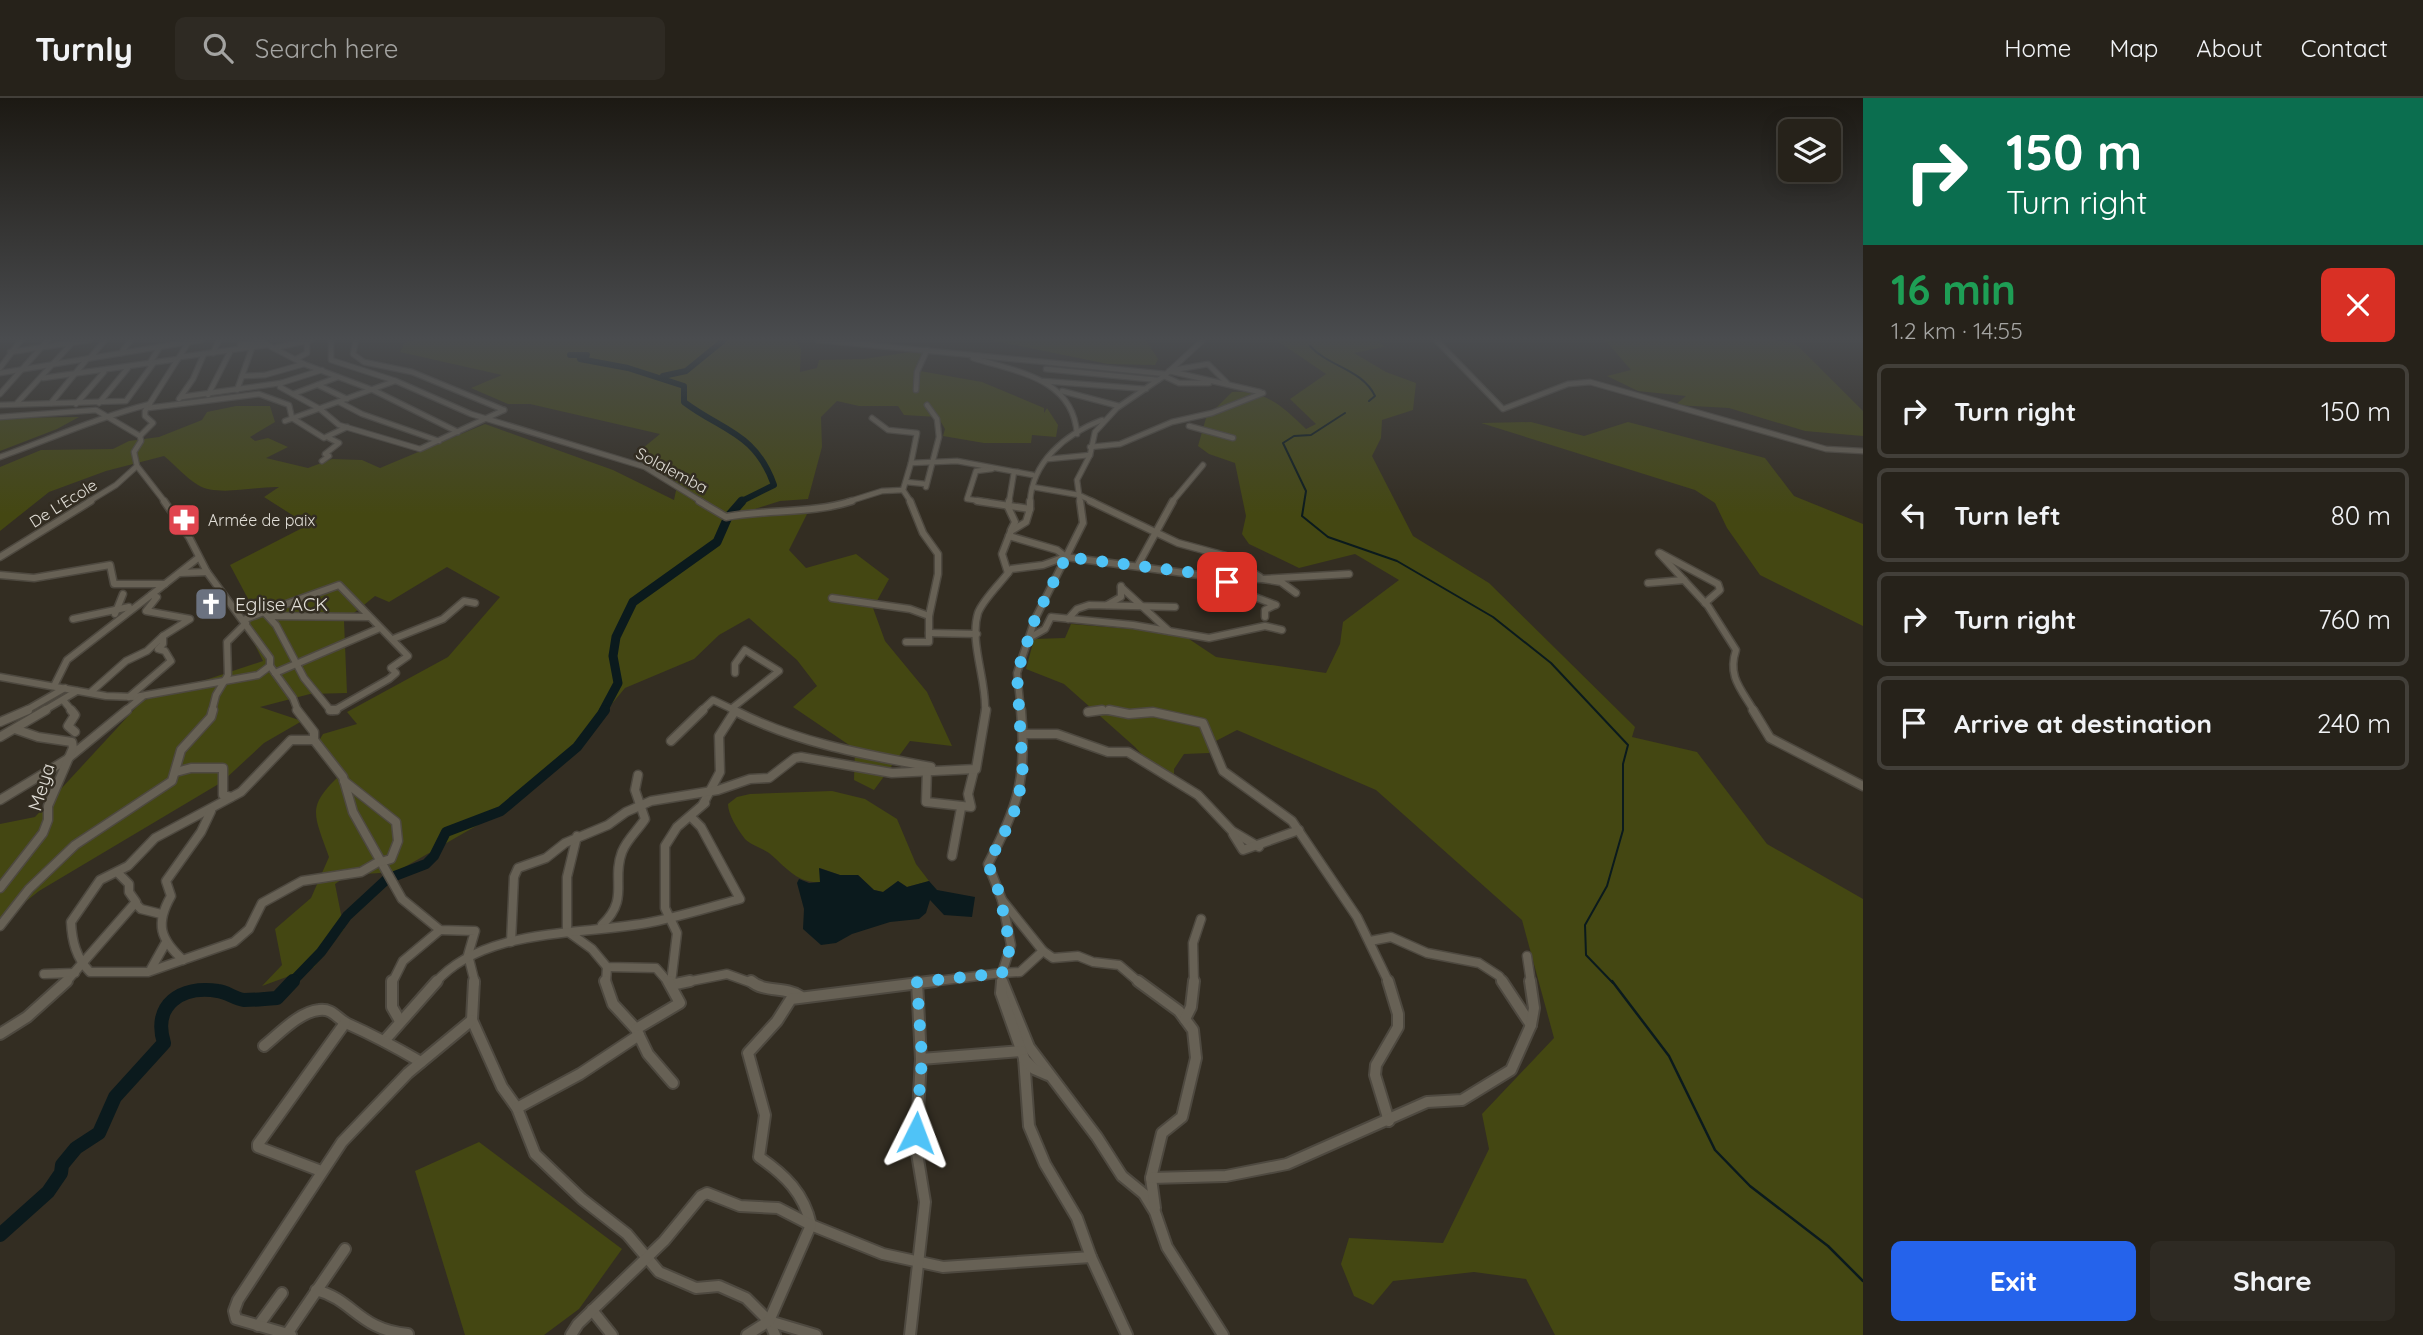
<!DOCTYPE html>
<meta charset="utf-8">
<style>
:root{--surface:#26221a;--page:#2e2a23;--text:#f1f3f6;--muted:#a4a4a2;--line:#423f39;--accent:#2563eb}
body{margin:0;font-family:Quicksand,sans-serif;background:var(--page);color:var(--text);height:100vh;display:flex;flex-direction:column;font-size:26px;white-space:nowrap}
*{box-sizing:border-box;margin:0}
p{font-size:23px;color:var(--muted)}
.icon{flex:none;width:38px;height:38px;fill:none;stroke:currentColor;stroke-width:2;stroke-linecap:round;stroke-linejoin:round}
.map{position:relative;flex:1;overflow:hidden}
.panel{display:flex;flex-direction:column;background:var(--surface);width:560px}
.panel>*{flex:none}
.hud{background:#0b6e4f;color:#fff;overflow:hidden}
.buttons{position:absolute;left:1778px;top:21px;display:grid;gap:14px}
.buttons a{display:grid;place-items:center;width:63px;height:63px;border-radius:10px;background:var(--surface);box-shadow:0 4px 18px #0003,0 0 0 2px var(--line);font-size:35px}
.pin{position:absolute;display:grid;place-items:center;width:60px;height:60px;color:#fff;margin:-30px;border-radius:14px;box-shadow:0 4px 10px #0006}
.me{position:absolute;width:77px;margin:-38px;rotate:3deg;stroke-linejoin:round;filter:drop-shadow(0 0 5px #0008)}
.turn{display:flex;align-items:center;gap:24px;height:147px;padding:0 28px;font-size:32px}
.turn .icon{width:91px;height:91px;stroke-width:2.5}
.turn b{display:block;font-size:49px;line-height:60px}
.round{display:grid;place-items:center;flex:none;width:74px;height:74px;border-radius:10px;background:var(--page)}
.head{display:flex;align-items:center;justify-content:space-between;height:119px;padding:0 28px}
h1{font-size:42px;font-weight:700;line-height:52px;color:#1e9e55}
.action{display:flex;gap:14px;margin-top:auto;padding:14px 28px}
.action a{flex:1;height:80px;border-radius:10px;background:var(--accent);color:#fff;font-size:28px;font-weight:700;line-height:80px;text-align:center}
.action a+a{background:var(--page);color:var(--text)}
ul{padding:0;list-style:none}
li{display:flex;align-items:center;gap:21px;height:94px;margin:0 14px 10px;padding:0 14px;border:4px solid var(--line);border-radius:10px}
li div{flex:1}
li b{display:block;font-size:26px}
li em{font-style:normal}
header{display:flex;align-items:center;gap:42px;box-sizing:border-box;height:98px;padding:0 35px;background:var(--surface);border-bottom:2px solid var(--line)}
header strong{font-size:33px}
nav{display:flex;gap:38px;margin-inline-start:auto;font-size:24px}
.search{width:490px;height:63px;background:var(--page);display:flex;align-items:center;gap:18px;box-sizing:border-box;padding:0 24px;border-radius:10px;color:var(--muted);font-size:26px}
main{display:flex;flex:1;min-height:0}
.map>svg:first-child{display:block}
</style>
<header>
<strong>Turnly</strong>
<div class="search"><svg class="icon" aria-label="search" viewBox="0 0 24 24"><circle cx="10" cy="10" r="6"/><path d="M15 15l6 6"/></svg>Search here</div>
<nav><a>Home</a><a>Map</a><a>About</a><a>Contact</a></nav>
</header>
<main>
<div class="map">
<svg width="1863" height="1237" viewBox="0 0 1863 1237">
<rect width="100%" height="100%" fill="#332d22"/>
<g fill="#444712">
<path d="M417,242H796L801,251L800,274L817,270L819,262L864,261L923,252L920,273L982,284L1044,310V315L1047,310L1058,327L1056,339L1032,337L1031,345H984L943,338L945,331L938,319L904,317L898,308H859L837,303L821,319L822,349L808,401L780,403L755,411L807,416L789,452L806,470L856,456L889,481L873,510L885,543L927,594L952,648L910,643L874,692L854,682L855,651L793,609L817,588L797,562L749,520L719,537L694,561L625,590L582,642L511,708L396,774L348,777L335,786L344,831L314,869L262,888L282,867L275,831L311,800L329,759C313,714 306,709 343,674L320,641L323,636L357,626L347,614L448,559L500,499L447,469L389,504L375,498L344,523L347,595L310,596L260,609L302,623L264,645L222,684L39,793L0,824V726L35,719L142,603L263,563L245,527L254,512L230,467L308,427L264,399L279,389C257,388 217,399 198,387C186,380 175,367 164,358L106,373L49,394L0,433V369L41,352L113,351L129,343L159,339L202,322L207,314L236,308H270L275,324L250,339L255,343L268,340L288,349L266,360L308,370L332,361L362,362L380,370L485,326L613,372L674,402L677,388L637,355L660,336L530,306H508L471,290L502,277L400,254L405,244Z"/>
<polygon points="990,242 1146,242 1158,261 1155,267 1108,266"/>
<path d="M1276,242H1378L1384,249L1354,255L1386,274L1416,285L1413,312L1382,322L1381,340L1372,358L1413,438L1489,485L1635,629L1632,639L1697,654L1767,746L1863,801V1237H1555L1526,1181L1474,1174L1393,1183L1373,1207L1354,1198L1341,1166L1349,1140L1443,1145L1489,1051L1482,1016L1554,940L1522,822L1376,692L1237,632L1214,644L1209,655L1184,656L1174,671V678H1161L1135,649L1064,586L1026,571L1034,541L1065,540L1071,526L1180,535L1216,559L1326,575L1340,546L1343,524L1399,482L1355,456L1299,470L1249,446L1242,436L1246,418L1235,365L1209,356L1198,348L1206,320L1232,294C1265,291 1283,309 1306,331L1316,326L1290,301L1326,276Z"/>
<polygon points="1605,242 1773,242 1796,246 1863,313 1863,338 1805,333 1729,310 1675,307 1686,298 1638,293 1607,278 1631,272"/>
<polygon points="79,319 57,331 0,353 0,320"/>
<polygon points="1531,324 1584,338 1628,324 1765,360 1794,398 1863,426 1863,528 1760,477 1727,430 1715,405 1695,392 1481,325"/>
<path d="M832,693L865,701L897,721L916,766L929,783L907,789L898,783L883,794L874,792L858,777H840L820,770L821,784C797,786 786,769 769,755C762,750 751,747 745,741C738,732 728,717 728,706L737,699L750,696Z"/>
<polygon points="479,1044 622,1151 579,1211 544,1237 465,1237 415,1073"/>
</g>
<polygon fill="#0b1a1d" points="819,770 840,777 858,777 874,792 883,794 898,783 907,789 929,783 937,792 975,799 972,819 944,817 930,802 926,815 919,821 890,824 852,836 836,845 821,847 803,831 804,811 797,785 799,781 809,785 820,784"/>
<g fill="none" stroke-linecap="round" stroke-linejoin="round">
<g stroke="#0b1a1d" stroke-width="2">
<path d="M1310,248C1329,269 1362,271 1375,298L1369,303"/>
<polyline points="1345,315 1311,337 1294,338 1283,345 1306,393 1302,418 1328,439 1397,463 1493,519 1551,565 1628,647 1623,666 1623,732 1607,788 1585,827 1586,857 1613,885"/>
</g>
<polyline stroke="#0b1a1d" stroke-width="2.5" points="1612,883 1669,958 1715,1052 1750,1088 1828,1148 1863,1183"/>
<g stroke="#0b1a1d" stroke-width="6">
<path d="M570,257H587L580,261L628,270L684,288V304C722,333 755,334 774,387L740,404"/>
<polyline points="663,278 686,273 724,242"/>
</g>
<polyline stroke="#0b1a1d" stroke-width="9" points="603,613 618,585 613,558 616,539 633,504 717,444 728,419 742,403"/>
<polyline stroke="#0b1a1d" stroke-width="10" points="291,885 321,854 347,818 387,781 426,766 434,758 446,734 501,713 577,649 605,612"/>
<path stroke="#0b1a1d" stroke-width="14" d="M0,1137L48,1094L61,1075L62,1067L76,1050L99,1035L115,999L164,945C152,907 181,887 218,893C227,894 235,901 244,902C254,902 266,901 277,900L293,883"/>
<defs>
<g id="minor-far3">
<polyline points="258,242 304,266 373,292 458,334"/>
<polyline points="331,242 331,262 396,283 471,316 645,369 702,404"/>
<polyline points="356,242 353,256 364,264 412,274 504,312"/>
<polyline points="818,242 1166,276"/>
<polyline points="1436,242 1503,311 1568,286 1590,284 1826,351 1863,353"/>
<polyline points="240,247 260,244"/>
<polyline points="274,250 311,242"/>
<polyline points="10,254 90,242"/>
<polyline points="121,255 131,242"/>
<polyline points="213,255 219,242"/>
<polyline points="180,259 267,247"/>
<polyline points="90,260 105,242"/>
<path d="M973,260C1017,274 1073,280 1077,336"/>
<polyline points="296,261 307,255 307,242"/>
<polyline points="149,266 160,249"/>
<polyline points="0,270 21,242"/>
<polyline points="1046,271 1158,282"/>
<polyline points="1173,272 1208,266 1227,285"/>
<polyline points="1169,273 1260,294"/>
<polyline points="0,275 201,242"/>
<polyline points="242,278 265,277 304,266"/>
<polyline points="1164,278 1179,285 1209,285"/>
<polyline points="43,280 178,261"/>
<polyline points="1043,283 1146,291"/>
<polyline points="281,285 280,289 320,311 339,327 420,351 504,312"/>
<polyline points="318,287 347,301"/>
<polyline points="237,292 252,250"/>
<polyline points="916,292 917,274 927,252"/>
<polyline points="1062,293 1119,308"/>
<polyline points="0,296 48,242"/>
<polyline points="293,296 338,279"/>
<polyline points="208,297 230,254"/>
<polyline points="181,299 281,285 322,272"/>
<polyline points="179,301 193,281 204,256"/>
<polyline points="339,304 362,316 439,343"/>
<polyline points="17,305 72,245"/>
<polyline points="51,305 87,261"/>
<polyline points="99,305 128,270"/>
<polyline points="76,306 104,274"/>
<polyline points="0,307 126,303 153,266"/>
<polyline points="148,310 259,296 289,307 292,320 324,340 347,329"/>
<polyline points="0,319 96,312 140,338 141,343 134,354 137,368 165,404"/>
<polyline points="872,320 888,332 917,335 911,365"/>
<polyline points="285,323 395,283"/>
<polyline points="1189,328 1233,340"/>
<polyline points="140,338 153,325 145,318 145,313 188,245"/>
<polyline points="1090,349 1120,346 1172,324 1212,315 1263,295"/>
<path d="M0,359C50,341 99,319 150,306"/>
<polyline points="1048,361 1090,357"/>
<polyline points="322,363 329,358 325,356 339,345 329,340"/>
<polyline points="906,384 926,386"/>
<polyline points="926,389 939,339 937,321 927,307"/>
<polyline points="1033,389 1079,397 1094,404"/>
<polyline points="88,404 116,387 137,368"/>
<polyline points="847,404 882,393 903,392"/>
<polyline points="911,404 903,392 911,365 957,363 1033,377"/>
<polyline points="988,404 967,401 976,373 992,371"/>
<polyline points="1009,404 1014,374 1018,374"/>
<path d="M1030,404C1032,364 1065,336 1102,322"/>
<polyline points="1080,404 1077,382 1090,357 1095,334 1117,310 1164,278 1203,242"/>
<polyline points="1172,404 1203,367"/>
</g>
<g id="minor-far2">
<polyline points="164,403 189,439 207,474 270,560 270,568 293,600 298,613"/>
<path d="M699,403L726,419C769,411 812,416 852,403"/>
<polyline points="977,403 1030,411 1026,424 1011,433 1009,438 1057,452 1066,459 1221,480 1263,481"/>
<polyline points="1009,403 1008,409 1015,424 1011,432"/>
<polyline points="1090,403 1178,445 1226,458 1260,479"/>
<polyline points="1030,411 1030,403"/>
<path d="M1659,455L1708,508L1736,552C1727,579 1742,592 1754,613"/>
<polyline points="1660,455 1718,486 1720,492 1705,505"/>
<polyline points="0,459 91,403"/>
<polyline points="1138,467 1173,403"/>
<polyline points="180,475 207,474"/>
<polyline points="1008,475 1002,456 1009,438"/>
<polyline points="0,477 34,480 110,467 114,486 165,486"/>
<polyline points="1222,481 1244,495 1276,507"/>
<polyline points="1648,485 1684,482"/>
<polyline points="1121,489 1169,533"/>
<polyline points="1296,495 1281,484 1263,481 1349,476"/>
<polyline points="832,500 910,511 929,518"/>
<polyline points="1107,507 1121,499 1121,488"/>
<polyline points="264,514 276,527 304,580 331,613"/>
<polyline points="264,514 339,487 408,558 391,570 396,575 389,581 333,613"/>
<polyline points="115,516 123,496"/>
<polyline points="269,518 369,519"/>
<polyline points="1265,519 1265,512 1275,507"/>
<polyline points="73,521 129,509"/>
<polyline points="1068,521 1077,511 1089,507 1175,509"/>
<polyline points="243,522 264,514"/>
<polyline points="929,535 977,536"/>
<polyline points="1029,540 1045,531 1051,519 1133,527 1209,540 1265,528 1282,532"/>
<polyline points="393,541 443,521 464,503 475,505"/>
<polyline points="906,544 929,544 929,518 938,476 938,456 923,435 910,403"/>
<polyline points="275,575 380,530"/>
<polyline points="0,579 106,598 135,599 258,577 270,568"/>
<polyline points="54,588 67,562 151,497"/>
<polyline points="91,594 126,563 147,553 163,538"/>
<polyline points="129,599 171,563 165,553 158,551 163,546 163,538 190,521 146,513 157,499 151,497 198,460"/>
<polyline points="63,602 72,613"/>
<polyline points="731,611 779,573 745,552 735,566 735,575"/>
<polyline points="25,613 65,590"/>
<polyline points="43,613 77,593"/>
<polyline points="125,613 142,599"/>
<polyline points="212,613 216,597 228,577 227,544 246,525"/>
<polyline points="701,613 713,602 734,612"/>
<path d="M985,613C987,583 969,544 978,515C983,501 1002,484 1011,471L1043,467L1065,459"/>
<polyline points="1021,613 1017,575 1035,521 1083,425 1080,403"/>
<polyline points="1092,613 1117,613"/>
</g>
<g id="minor-far1">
<polyline points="71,612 75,617 68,628 75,634"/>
<polyline points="297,612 314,634 314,642 343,679 353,714 402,801 440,832 475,833 468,857 475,885"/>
<polyline points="330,612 336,612"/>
<polyline points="1109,612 1129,616 1153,614 1203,625 1223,673 1292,723 1357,819 1389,885"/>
<polyline points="1753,612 1770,640 1863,688"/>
<polyline points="1088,614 1102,612"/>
<polyline points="0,624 28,612"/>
<polyline points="1023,636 1057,636 1108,654 1128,654 1198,697 1232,733 1259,749"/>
<polyline points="0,639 46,612"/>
<path d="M314,642H291L241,694L155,740L128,768L100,782L71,824C72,843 76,860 90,874H148L234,844L249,831L262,805L302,783L361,774L380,763"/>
<polyline points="671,643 703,612"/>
<polyline points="927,671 926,704 971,709 968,696 974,672"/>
<polyline points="176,674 191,670 223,670 223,697 231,699"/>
<polyline points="344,683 396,724 398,743 391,761 381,764"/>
<polyline points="0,702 66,662 127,612"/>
<path d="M703,706L720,674L719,638L735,613C798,645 862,656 931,669"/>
<polyline points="1233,736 1243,752 1299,732"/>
<polyline points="577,738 567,779 567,833 592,851 607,869 656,870 669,885"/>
<polyline points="952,758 961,710"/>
<polyline points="0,790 43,735 48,722 48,708 73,650 72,644 38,639 15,631"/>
<polyline points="135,805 141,811 161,816"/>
<path d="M602,827C630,800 611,783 622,754C627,741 638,732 645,721L635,692L638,677"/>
<polyline points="0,828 29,791 75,747 172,683 181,652 211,619 213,612"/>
<polyline points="1370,843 1391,839 1427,855 1479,865 1499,878 1504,885"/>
<polyline points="511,844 514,779 518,770 546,760 565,745 608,727 626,714 651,703 718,692 750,681 769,680 795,660 801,659 892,675 976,671 986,612"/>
<polyline points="1043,853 1053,860 1078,858 1093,864 1119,867 1140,885"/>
<polyline points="1527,858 1531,885"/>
<path d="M183,862C160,841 155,826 171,798L166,783L201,734L211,713"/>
<polyline points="151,871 165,846"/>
<polyline points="44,876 75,875"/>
<polyline points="65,885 136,804 129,794 129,786 117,774"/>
<polyline points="392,885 403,863 440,832"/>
<path d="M435,885C485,828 583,838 652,824C681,818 711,809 740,801L701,729L691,719"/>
<polyline points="606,885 607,869"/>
<polyline points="671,885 677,835 665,810 665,748 677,729 705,705"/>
<polyline points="681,885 727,876 752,885"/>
<polyline points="921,885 1002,875 1011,847 1002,802"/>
<path d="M1002,885V875L1020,874L1043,853L1002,802L988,766C1019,707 1027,679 1021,612"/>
<polyline points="1194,885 1193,845 1201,821"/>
</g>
<g id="minor">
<polyline points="392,883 392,909 400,923"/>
<polyline points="474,883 472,922 502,989 517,1010 535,1056 582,1101 627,1136 659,1174 696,1190 719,1188 746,1200 769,1223 775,1237"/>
<polyline points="605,883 613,906 636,931 648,956 673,985"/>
<polyline points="671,883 671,886"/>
<path d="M751,883C764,895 785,888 800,898"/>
<path d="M935,883L791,901L777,923L748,955L765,1017L759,1059C785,1077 804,1095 811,1127L883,1156L943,1169L1091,1159"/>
<polyline points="1002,883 1029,949 1097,1039 1122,1078 1144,1096 1155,1114 1167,1149 1223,1237"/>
<polyline points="1138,883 1179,913 1193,932 1196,960 1182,1019 1162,1035 1151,1080 1155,1110"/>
<polyline points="1388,883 1398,916 1398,929 1376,967 1375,977 1389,1023"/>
<polyline points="1502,883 1531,927"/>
<polyline points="1002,884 1001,895 1024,960 1029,1028 1045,1066 1077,1120 1091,1159 1127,1237"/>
<polyline points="671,887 690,883"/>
<polyline points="1185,921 1191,909 1194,883"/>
<polyline points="636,931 680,905 668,883"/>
<polyline points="0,936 27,919 67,883"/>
<polyline points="384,943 437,883"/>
<path d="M264,948C279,936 299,914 319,912C333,910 337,921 348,926C373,937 397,950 421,964"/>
<polyline points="921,961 1021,953"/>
<polyline points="1024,961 1034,971 1048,977"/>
<polyline points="517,1010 580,976 639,937"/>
<polyline points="321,1073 258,1049 258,1046 345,925"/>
<polyline points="1151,1080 1226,1078 1287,1066 1427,1004 1462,1002 1511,972 1531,927 1534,910 1530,883"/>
<path d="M316,1192C354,1202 359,1232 408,1236"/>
<polyline points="592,1212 612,1237"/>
<polyline points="769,1223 816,1237"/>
<polyline points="258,1228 282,1195"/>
<polyline points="287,1236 345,1151"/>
<polyline points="291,1237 236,1221 234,1213 238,1202 342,1044 408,975 472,922"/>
<polyline points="571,1237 578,1226 664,1143 701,1098 707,1095 740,1108 778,1110 811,1127 769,1223 747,1237"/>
<polyline points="910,1237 925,1104 916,1049 921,961 917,884"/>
</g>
</defs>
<use href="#minor-far3" stroke="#4e4940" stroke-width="7"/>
<use href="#minor-far2" stroke="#4e4940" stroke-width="9"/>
<use href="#minor-far1" stroke="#4e4940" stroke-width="11"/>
<use href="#minor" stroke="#4e4940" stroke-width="14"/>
<use href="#minor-far3" stroke="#676155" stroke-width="4.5"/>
<use href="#minor-far2" stroke="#676155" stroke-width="6"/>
<use href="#minor-far1" stroke="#676155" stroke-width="8"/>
<use href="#minor" stroke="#676155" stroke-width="10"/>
</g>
<linearGradient id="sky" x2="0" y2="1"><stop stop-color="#1c1913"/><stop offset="0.58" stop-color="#4a4c4f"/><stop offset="1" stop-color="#4a4c4f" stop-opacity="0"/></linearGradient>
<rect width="1863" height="416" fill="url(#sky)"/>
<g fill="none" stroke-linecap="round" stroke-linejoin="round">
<polyline stroke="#4fc3f7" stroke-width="12" stroke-dasharray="0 21.6" points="916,1035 922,961 917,884 1002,875 1011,847 1010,839 1004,827 1002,802 988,766 1013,718 1023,680 1017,575 1035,521 1066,459 1196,475 1227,484"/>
</g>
<defs>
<symbol id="pharmacy-square" viewBox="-11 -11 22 22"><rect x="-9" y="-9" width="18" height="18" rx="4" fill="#e0444e" stroke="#332d22"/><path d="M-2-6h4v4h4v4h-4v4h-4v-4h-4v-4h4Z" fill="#fff"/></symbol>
<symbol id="church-square" viewBox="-11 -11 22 22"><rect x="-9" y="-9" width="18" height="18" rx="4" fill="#6b7280" stroke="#332d22"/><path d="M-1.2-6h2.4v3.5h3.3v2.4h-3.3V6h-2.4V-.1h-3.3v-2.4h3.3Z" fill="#fff"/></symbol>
</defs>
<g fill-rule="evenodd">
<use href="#pharmacy-square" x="165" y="403" width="38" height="38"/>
<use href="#church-square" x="192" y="487" width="38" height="38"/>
</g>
<g text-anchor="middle" stroke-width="5" stroke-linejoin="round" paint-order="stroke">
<g font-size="16" fill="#e1ded7" stroke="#332d22">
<text transform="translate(672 372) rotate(28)" y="6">Solalemba</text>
<text transform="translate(63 405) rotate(-32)" y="6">De L'Ecole</text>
</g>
<g font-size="16" fill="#e1ded7" stroke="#332d22" text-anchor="start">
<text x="208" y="428">Armée de paix</text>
</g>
<g font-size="19" fill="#e1ded7" stroke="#332d22" text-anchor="start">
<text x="235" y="513">Eglise ACK</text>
</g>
<g font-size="19" fill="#e1ded7" stroke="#332d22">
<text transform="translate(41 689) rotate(-73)" y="7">Meya</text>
</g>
</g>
</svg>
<div class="buttons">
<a><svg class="icon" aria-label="layers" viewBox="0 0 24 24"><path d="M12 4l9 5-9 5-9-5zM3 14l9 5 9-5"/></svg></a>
</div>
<div class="pin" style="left:1227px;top:484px;background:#d93025"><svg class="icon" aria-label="arrive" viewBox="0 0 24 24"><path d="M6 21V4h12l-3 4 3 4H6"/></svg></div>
<svg class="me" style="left:916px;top:1035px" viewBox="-20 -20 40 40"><path d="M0-17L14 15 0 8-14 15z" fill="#4fc3f7" stroke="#fff" stroke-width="4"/></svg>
</div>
<section class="panel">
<div class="hud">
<div class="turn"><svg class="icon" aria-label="right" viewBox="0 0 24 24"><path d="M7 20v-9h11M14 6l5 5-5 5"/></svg><div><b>150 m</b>Turn right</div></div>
</div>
<div class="head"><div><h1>16 min</h1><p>1.2 km · 14:55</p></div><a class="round" style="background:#d93025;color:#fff"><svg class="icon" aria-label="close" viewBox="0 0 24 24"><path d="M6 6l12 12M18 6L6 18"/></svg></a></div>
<ul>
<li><svg class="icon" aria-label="right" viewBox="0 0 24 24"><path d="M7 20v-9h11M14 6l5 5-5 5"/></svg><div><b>Turn right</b></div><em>150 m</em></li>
<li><svg class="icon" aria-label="left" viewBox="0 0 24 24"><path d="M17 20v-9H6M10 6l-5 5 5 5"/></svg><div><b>Turn left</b></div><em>80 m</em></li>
<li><svg class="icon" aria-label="right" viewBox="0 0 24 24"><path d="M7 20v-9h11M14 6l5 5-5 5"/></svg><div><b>Turn right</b></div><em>760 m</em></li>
<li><svg class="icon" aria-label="arrive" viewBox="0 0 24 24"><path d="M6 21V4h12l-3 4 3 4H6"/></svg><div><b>Arrive at destination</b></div><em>240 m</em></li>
</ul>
<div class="action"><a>Exit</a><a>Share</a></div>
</section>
</main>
